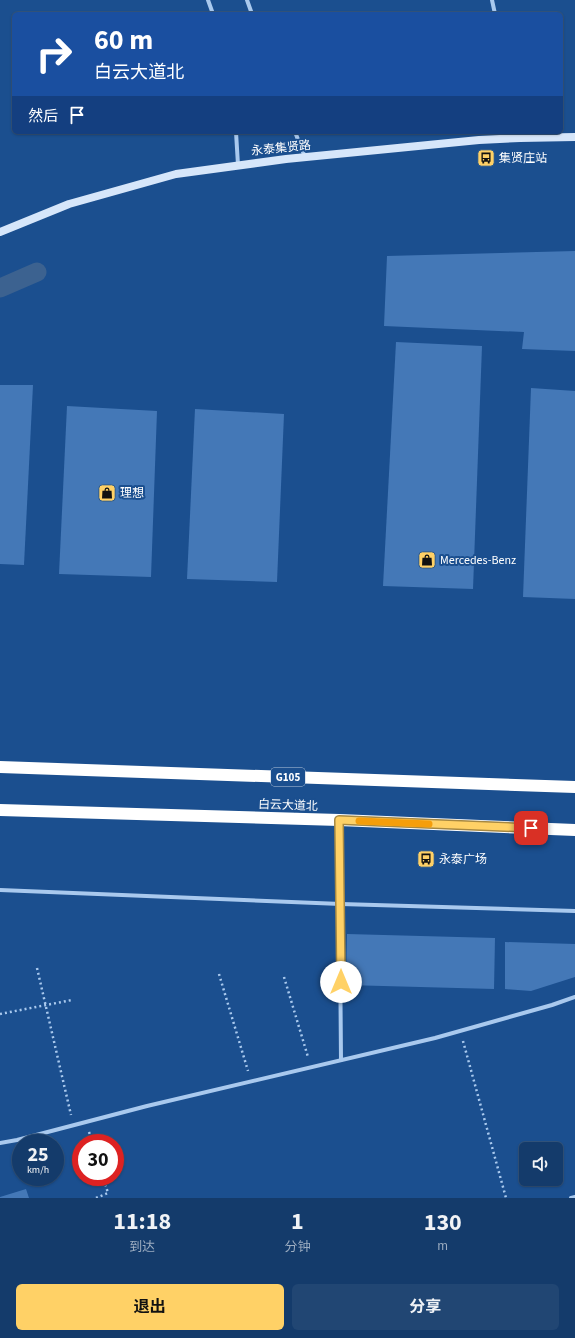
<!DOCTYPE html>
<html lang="zh">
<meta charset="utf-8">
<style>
:root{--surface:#143b6b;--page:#214673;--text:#f1f3f6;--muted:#9dadc1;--line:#33557e;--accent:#ffd166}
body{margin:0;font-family:"Source Sans 3","Noto Sans SC",sans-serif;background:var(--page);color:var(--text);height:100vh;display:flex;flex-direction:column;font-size:15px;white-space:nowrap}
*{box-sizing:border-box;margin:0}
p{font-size:13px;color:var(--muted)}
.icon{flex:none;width:22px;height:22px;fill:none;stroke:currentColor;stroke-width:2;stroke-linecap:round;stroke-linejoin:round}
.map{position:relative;height:1198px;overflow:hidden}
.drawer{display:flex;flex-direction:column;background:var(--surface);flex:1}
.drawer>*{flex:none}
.banner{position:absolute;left:12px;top:12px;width:551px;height:122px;border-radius:6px;box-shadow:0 1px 3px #0004,0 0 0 1px var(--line);background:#1a4fa0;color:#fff;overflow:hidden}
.tools{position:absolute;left:519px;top:1142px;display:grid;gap:8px}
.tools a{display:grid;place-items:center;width:44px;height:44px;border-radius:6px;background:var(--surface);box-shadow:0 1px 3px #0004,0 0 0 1px var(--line);font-size:20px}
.speed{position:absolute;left:12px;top:1134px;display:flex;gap:8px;font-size:20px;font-weight:700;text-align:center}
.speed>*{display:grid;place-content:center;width:52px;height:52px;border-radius:50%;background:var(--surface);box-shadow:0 1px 3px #0004,0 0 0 1px var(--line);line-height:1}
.speed small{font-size:10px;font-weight:400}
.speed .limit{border:6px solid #d22;background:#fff;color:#111}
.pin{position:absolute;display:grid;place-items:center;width:34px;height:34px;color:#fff;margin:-17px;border-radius:8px;box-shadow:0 2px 6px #0006}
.me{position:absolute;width:44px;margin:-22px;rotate:0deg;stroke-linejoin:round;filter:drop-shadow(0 0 3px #0008)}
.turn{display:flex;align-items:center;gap:14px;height:84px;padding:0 16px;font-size:18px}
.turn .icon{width:52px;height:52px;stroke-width:2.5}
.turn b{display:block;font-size:28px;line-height:34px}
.then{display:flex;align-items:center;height:38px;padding:0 16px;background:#0003;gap:8px;font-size:15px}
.eta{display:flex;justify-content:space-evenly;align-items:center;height:68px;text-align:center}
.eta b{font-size:24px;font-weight:700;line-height:28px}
.cta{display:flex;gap:8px;margin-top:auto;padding:8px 16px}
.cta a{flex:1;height:46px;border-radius:6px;background:var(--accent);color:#111;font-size:16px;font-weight:700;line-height:46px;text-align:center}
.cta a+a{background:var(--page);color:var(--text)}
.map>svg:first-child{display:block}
</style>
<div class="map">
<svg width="575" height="1198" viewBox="0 0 575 1198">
<rect width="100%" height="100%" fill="#1b4f8f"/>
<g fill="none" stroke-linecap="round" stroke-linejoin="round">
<polyline stroke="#3c6290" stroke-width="19" points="0,288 37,272"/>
</g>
<g fill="#4478b7">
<polygon points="575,251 575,351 522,349 524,332 384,326 387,256"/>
<polygon points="396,342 482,346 473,589 383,586"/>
<polygon points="0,385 33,385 24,565 0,564"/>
<polygon points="531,388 575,391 575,599 523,597"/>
<polygon points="67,406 157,411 151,577 59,574"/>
<polygon points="195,409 284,414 277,582 187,579"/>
<polygon points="347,934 495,938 494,989 346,985"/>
<polygon points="505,942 575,944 575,977 531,991 505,989"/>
<polygon points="26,1189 29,1198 0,1198 0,1197"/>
</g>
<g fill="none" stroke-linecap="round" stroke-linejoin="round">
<g stroke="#a9c9ee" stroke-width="2.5" stroke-dasharray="2 3" stroke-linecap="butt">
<polyline points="37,968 71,1115"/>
<polyline points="219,974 248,1071"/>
<polyline points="284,977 308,1057"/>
<polyline points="0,1014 72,1000"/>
<polyline points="463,1041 506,1198"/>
<polyline points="89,1132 93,1143"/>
<polyline points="96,1198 108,1193 103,1177"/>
</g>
<g stroke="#a9c9ee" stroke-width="4">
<polyline points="208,0 213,14"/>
<polyline points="247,0 252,14"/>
<polyline points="492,0 495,14"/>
<polyline points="236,132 238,165"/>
<polyline points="295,132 305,157"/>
<polyline points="339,822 341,1060"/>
<polyline points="0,890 341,904 575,911"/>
<polyline points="0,1143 17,1140 147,1106 435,1038 552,1005 575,997"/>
<polyline points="571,1198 575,1197"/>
</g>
<polyline stroke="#d6e6fa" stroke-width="8" points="0,232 69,204 176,174 286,159 479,140 520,138 575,137"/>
<g stroke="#fff" stroke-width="12">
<polyline points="0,767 575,787"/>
<polyline points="0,810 339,820 575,830"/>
</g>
</g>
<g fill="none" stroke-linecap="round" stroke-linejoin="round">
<defs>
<polyline id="route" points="341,982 339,820 531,828"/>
</defs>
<use href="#route" stroke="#a68842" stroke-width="10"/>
<use href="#route" stroke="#ffd166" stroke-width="7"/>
<polyline stroke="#f59e0b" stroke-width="7" points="359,821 429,824"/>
</g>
<defs>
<symbol id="bus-square" viewBox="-11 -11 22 22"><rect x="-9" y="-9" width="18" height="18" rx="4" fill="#ffd166" stroke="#1b4f8f"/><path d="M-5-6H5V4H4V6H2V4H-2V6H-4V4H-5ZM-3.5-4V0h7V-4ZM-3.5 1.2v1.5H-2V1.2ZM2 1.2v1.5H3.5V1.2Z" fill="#111"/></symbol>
<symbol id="shop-square" viewBox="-11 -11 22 22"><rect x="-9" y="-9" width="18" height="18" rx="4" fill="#ffd166" stroke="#1b4f8f"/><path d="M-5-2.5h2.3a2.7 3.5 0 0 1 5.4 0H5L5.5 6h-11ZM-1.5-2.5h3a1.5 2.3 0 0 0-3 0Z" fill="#111"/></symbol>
</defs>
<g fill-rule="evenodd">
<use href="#bus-square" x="476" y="148" width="20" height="20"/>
<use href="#shop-square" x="97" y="483" width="20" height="20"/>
<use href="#shop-square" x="417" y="550" width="20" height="20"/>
<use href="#bus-square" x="416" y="849" width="20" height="20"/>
</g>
<g text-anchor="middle" stroke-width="4" stroke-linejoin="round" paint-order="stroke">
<rect fill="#1b4f8f" stroke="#bbcadd" stroke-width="1" x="271" y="768" width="34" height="18" rx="3"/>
<g font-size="11" font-weight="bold" fill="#fff">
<text x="288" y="781">G105</text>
</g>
<g font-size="12" fill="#fff" stroke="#1b4f8f">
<text transform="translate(281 148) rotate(-6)" y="4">永泰集贤路</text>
<text transform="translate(288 805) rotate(2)" y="4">白云大道北</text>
</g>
<g font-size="12" fill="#fff" stroke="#1b4f8f" text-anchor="start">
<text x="499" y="162">集贤庄站</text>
<text x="120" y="497">理想</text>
<text x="440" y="564">Mercedes-Benz</text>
<text x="439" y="863">永泰广场</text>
</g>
</g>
</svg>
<div class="tools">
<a><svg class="icon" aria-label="sound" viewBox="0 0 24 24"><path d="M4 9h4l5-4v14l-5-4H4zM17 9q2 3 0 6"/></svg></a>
</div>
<div class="speed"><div>25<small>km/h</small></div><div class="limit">30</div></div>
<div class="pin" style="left:531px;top:828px;background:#d93025"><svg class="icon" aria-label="arrive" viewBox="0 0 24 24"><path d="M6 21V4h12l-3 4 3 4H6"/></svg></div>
<svg class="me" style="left:341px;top:982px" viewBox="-20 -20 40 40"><circle r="19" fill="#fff"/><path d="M0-13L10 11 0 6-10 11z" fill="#ffd166"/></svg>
<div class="banner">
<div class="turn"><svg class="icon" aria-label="right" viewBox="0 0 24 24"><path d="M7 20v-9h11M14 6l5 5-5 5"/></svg><div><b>60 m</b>白云大道北</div></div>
<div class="then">然后<svg class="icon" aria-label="arrive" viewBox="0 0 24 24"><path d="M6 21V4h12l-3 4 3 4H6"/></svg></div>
</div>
</div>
<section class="drawer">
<div class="eta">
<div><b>11:18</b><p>到达</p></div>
<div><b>1</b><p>分钟</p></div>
<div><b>130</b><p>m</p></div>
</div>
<div class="cta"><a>退出</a><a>分享</a></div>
</section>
